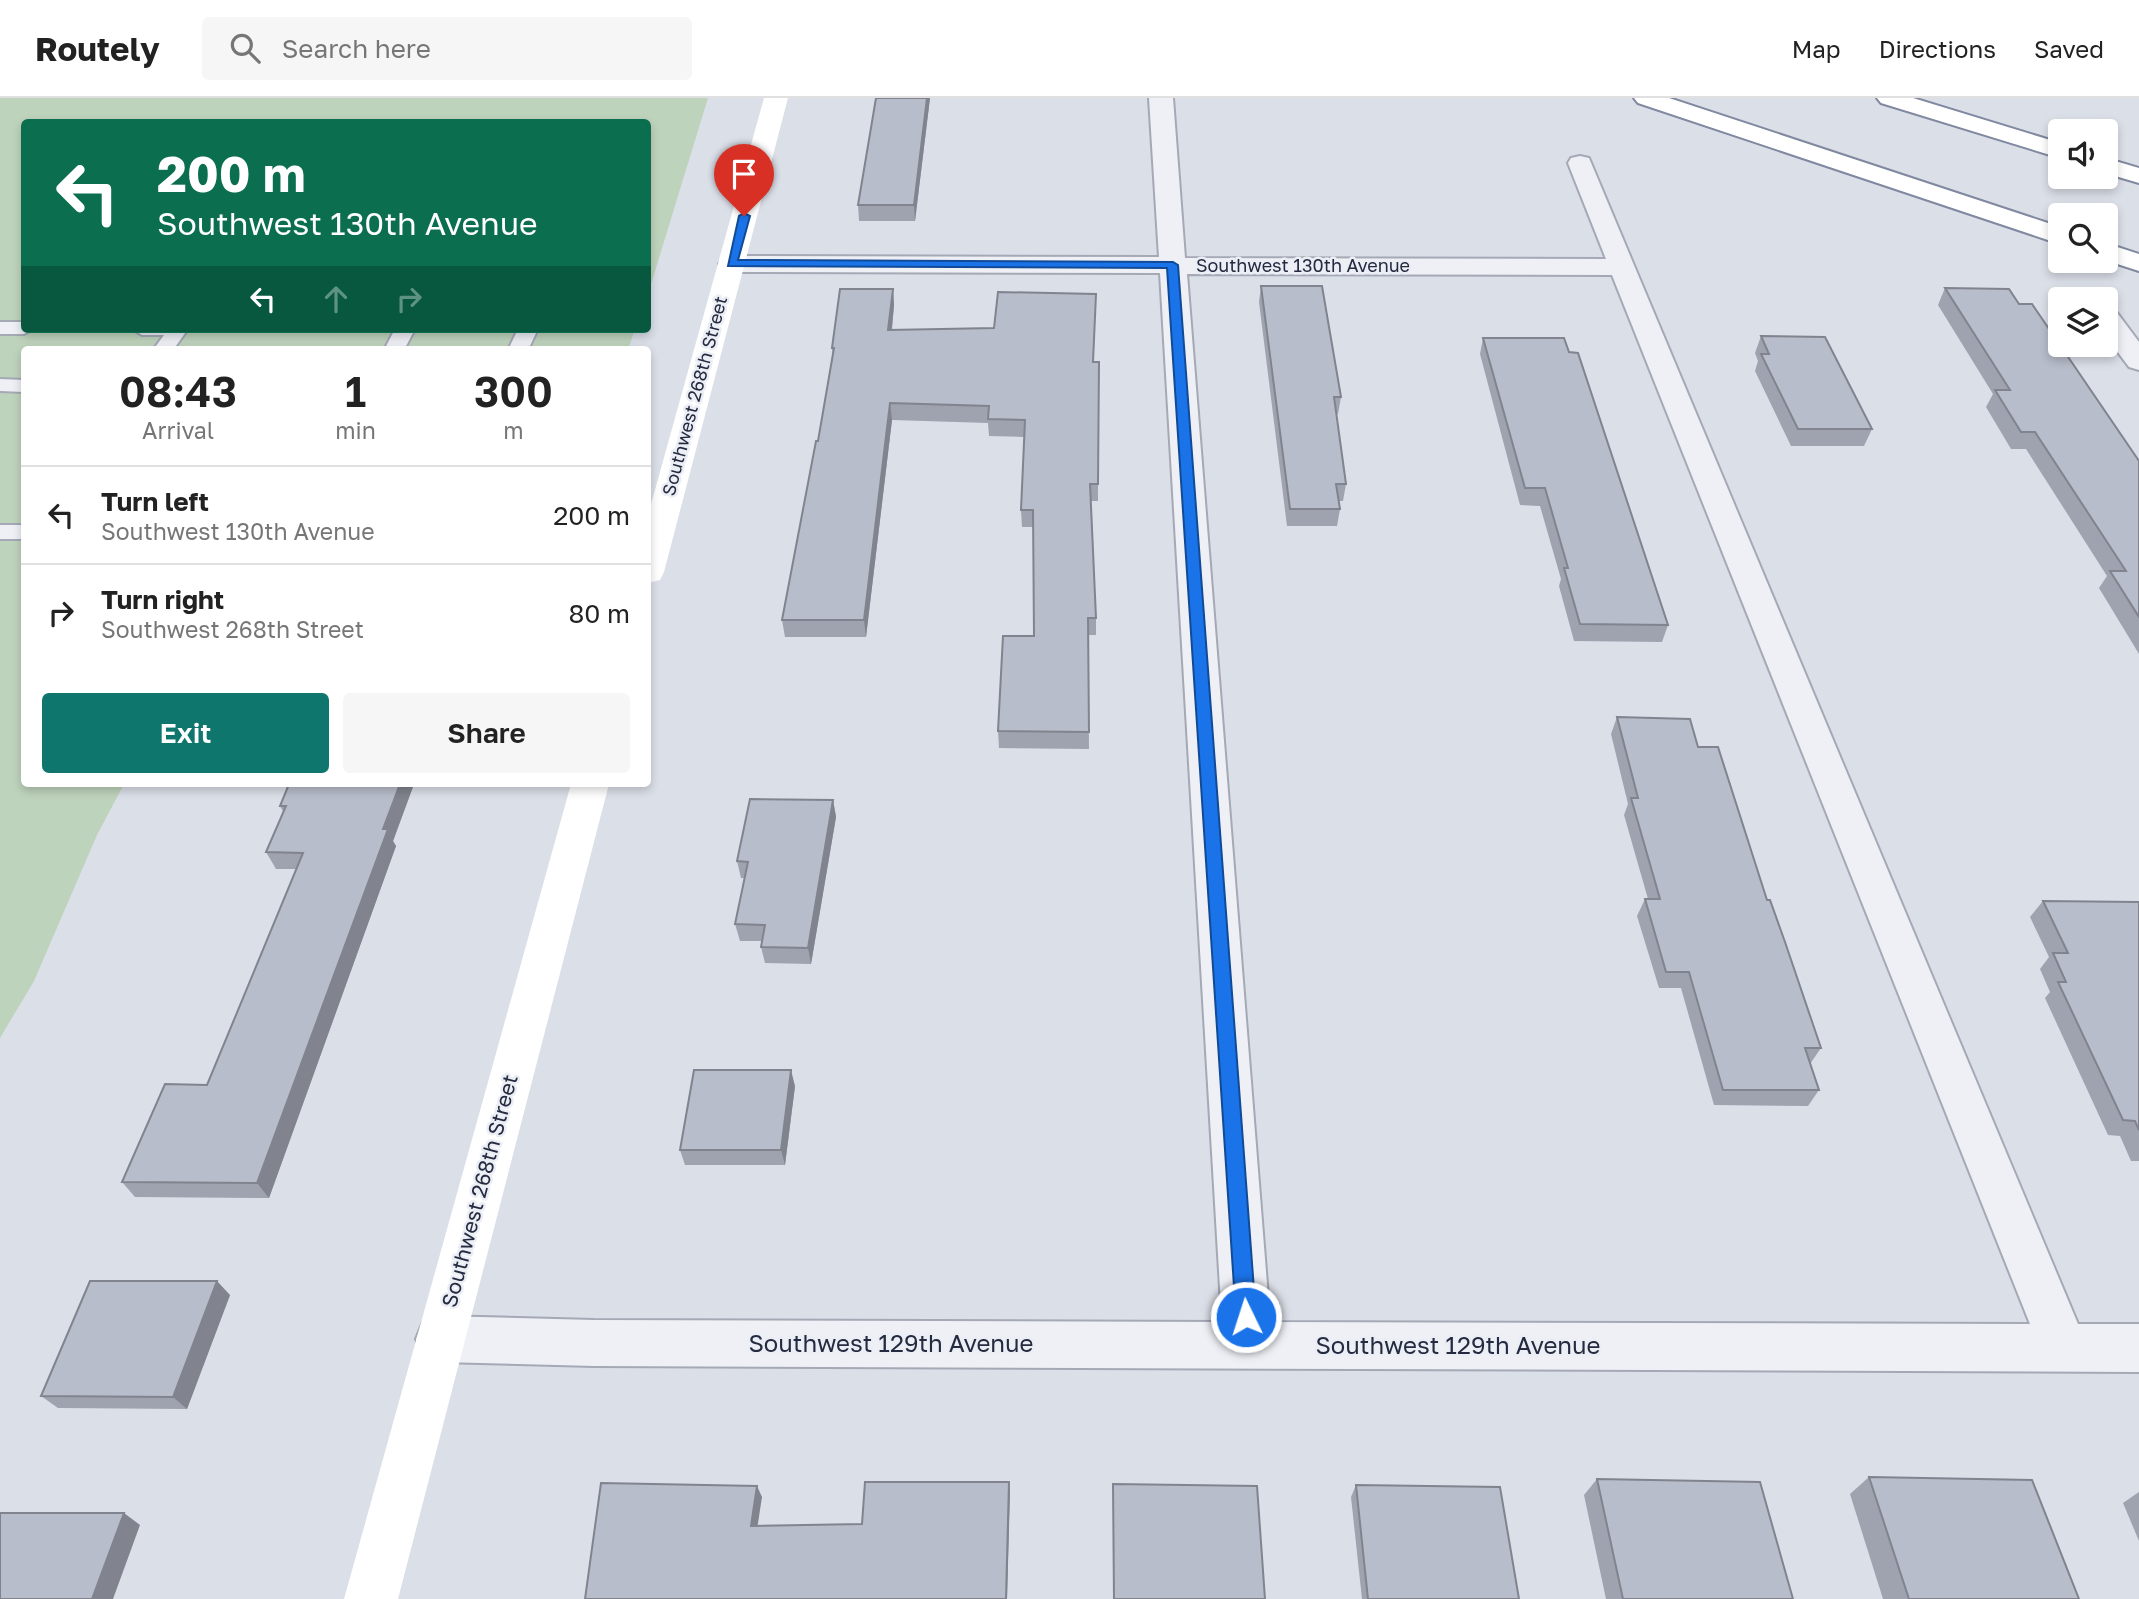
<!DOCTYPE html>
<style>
:root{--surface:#fff;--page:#f6f6f6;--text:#222;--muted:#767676;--line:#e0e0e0;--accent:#0f766e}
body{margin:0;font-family:"Golos Text",sans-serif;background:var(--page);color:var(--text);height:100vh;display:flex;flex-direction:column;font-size:26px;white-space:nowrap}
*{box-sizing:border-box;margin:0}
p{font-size:23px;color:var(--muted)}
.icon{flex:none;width:38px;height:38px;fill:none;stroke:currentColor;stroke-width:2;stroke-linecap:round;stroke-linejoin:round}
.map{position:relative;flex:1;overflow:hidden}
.side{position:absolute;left:21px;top:248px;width:630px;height:441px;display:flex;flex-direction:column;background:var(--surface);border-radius:7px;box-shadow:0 4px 10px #0003}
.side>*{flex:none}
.hud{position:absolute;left:21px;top:21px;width:630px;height:214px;border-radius:7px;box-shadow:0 4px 10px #0003;background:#0b6e4f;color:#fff;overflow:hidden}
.tools{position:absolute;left:2048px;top:21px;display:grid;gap:14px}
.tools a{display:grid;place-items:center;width:70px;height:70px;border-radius:7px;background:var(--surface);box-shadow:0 4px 10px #0003;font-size:35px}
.pin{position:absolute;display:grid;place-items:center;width:60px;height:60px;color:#fff;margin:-72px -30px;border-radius:50% 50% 50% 0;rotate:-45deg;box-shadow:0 0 7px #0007}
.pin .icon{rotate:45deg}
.me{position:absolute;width:77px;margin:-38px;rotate:356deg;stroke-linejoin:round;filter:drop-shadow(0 0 5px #0008)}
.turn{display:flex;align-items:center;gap:24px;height:147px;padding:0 21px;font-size:32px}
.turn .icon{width:91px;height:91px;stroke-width:2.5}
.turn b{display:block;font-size:49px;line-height:60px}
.lanes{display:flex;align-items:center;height:66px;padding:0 21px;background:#0003;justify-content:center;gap:35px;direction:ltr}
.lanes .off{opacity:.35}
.eta{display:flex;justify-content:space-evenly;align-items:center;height:119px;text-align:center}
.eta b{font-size:42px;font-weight:600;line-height:49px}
.cta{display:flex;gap:14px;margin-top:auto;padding:14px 21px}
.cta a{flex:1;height:80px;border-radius:7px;background:var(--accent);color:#fff;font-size:28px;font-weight:600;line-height:80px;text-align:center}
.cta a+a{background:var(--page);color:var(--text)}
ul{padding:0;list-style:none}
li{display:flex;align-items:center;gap:21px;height:98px;padding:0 21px;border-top:2px solid var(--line)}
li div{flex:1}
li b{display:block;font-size:26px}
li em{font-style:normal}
header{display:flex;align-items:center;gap:42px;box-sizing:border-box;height:98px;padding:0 35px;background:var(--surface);border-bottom:2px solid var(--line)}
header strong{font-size:33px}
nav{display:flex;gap:38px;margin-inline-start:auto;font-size:24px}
.search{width:490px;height:63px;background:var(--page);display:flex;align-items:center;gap:18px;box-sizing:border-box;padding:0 24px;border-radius:7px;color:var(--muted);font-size:26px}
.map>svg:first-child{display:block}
</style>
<header>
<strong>Routely</strong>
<div class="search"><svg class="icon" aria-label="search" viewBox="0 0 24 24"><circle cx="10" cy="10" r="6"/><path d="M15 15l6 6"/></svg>Search here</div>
<nav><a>Map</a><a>Directions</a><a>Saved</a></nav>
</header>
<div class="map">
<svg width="2139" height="1501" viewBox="0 0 2139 1501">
<rect width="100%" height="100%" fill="#dbdfe8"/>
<polygon fill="#bed3bc" points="0,0 708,0 648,196 648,24 24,24 24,231 635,231 628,252 24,252 24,686 124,686 97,737 34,883 0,940"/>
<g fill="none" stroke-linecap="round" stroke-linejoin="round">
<defs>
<g id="service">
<polygon points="0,224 24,224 24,231 33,231 24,236 0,236"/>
<polygon points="132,231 188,231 173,252 153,252 164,237 142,237"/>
<polygon points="395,231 415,231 404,252 384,252"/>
<polygon points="518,231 538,231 528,252 508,252"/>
<polygon points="0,281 24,282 24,294 0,293"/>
<rect x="0" y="427" width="24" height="14"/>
</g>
<g id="minor">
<path d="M1149,0H1173L1185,160L1606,161L1568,65L1571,60L1580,58L1589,60L2078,1226H2139V1274L594,1268L440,1264L423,1258L416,1241L423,1224L440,1218L594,1222L1222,1224L1160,175L732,174L723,172L719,166L723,160L732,158L1159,159ZM1187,176L1612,177L2030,1226L1270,1224Z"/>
<polygon points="2105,210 2115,212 2139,244 2139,272 2129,269 2105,237"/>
</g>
<g id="motorway">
<polygon points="1634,0 1669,0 2060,129 2060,146 1638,5"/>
<polygon points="1877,0 1913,0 2060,45 2060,60 1881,5"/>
<polygon points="2105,60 2139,70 2139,85 2105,75"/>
<polygon points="2105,145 2139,156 2139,173 2105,162"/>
</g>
</defs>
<use href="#service" stroke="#a4a9b5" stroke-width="4"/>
<use href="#minor" stroke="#a4a9b5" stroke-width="4"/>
<use href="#motorway" stroke="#8189a0" stroke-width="4"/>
<use href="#service" fill="#eff0f6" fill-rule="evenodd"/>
<use href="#minor" fill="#eff0f6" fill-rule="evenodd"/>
<g fill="#fff" fill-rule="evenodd">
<polygon points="764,0 788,0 664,474 660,482 648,485 648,417"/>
<polygon points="571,686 609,686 398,1501 344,1501"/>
</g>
<use href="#motorway" fill="#fff" fill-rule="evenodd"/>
</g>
<g fill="#9ea3af">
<polygon points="876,0 930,0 915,123 859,123 858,107"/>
<polygon points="1261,188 1341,299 1338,316 1336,316 1346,386 1343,403 1339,403 1340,411 1337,428 1287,428 1259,204"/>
<polygon points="1945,190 2019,206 2119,334 2139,363 2139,556 2099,490 2107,478 2026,351 2011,351 1986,309 1993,296 1938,207"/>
<polygon points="893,191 894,207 892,232 1094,264 1098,386 1098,403 1091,403 1096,520 1096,537 1088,537 1089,651 999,650 998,633 1034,538 1033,429 1022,429 1021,412 1024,339 989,338 988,325 892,322 866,539 785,539 782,522 818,343 833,258 832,250"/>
<polygon points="1761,238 1872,331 1864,348 1791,348 1755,273 1758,263 1755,255"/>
<polygon points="1483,240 1668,527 1662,544 1574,543 1559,488 1561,481 1540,408 1520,407 1480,256"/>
<polygon points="1617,619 1698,649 1767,802 1821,950 1810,966 1819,992 1808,1008 1714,1007 1681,890 1659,890 1637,818 1645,801 1648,801 1624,717 1628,706 1611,636"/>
<polygon points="289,686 414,686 393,743 396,748 269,1100 135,1099 122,1084 207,987 297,771 276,771 266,754 284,715 280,708"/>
<polygon points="833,702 836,719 811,866 765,865 761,849 762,843 740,843 735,826 745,780 741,780 737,763"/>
<polygon points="2043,803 2139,804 2139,1063 2131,1063 2120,1038 2108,1037 2045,900 2050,894 2040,871 2049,859 2030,819"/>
<polygon points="795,988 785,1067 685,1067 680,1052"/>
<polygon points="230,1197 187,1311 58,1310 41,1298"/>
<polygon points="1869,1379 2079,1501 1883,1501 1850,1396"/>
<polygon points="1597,1381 1793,1501 1606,1501 1584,1397"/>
<polygon points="1113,1386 1265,1501 1113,1501"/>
<polygon points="1356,1387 1519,1501 1362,1501 1351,1399"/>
<polygon points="2139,1394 2139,1443 2123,1405"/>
</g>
<g fill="#81848e">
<polygon points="927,0 930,0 915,123 914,107"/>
<polygon points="893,191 894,207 890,249 888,232"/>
<polygon points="890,305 892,322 866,539 864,522"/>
<polygon points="400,686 414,686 393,743 396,748 269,1100 257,1085"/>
<polygon points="833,702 836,719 811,866 808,850"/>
<polygon points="791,972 795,988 785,1067 781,1052"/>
<polygon points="217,1183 230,1197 187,1311 173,1299"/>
<polygon points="1009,1384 1010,1395 1007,1501 1006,1501"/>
<polygon points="757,1388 762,1399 756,1438 751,1428"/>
<polygon points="124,1415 140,1427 113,1501 92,1501"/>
</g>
<g fill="#b8bdcb" stroke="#81848e" stroke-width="2">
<polygon points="876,0 927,0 914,107 858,107"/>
<polygon points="1261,188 1322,188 1341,299 1334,299 1346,386 1336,386 1340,411 1290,411"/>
<polygon points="1945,190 2009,191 2019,206 2032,206 2139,363 2139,519 2110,473 2126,473 2035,334 2021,334 1995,292 2010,292"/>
<polygon points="840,191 893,191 888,232 994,230 998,194 1096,196 1093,264 1099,264 1098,386 1090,386 1096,520 1088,520 1089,634 998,633 1003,538 1034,538 1033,412 1021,412 1025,322 988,321 989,308 890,305 864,522 782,522 816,343 818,343 834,250 832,250"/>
<polygon points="1761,238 1825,239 1872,331 1798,331 1761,256 1769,256"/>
<polygon points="1483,240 1564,240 1569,254 1578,255 1668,527 1580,526 1564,470 1568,470 1545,390 1525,390"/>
<polygon points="1617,619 1690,621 1698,649 1718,649 1767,802 1770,802 1785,844 1821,950 1805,950 1819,992 1723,992 1689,874 1666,874 1645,801 1660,801 1631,700 1638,700"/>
<polygon points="289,686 400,686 383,731 388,731 257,1085 122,1084 165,986 207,987 303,755 266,754 286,708 280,708"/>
<polygon points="750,701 833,702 808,850 761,849 765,827 735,826 748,764 737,763"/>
<polygon points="2043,803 2139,804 2139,1032 2135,1023 2123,1022 2058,884 2066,884 2053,855 2068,855"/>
<polygon points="694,972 791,972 781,1052 680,1052"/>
<polygon points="90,1183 217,1183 173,1299 41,1298"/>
<polygon points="1869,1379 2032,1382 2079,1501 1909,1501"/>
<polygon points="1597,1381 1760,1384 1793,1501 1623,1501"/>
<polygon points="865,1384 1009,1384 1006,1501 585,1501 601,1385 757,1388 751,1428 862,1426"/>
<polygon points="1113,1386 1257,1388 1265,1501 1114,1501"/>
<polygon points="1356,1387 1500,1389 1519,1501 1368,1501"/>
<polygon points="0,1415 124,1415 92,1501 0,1501"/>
</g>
<polygon fill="#1a73e8" stroke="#114b97" stroke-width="2" points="744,115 750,118 738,162 1173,164 1178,167 1256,1219 1253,1226 1246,1229 1239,1226 1236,1219 1167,170 728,168 739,118"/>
<g text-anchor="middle" stroke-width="5" stroke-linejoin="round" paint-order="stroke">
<g font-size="18" fill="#242a3f" stroke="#ebeef5">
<text x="1303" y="174">Southwest 130th Avenue</text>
<text transform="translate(695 298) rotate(-75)" y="6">Southwest 268th Street</text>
</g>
<g font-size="21" fill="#242a3f" stroke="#ebeef5">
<text transform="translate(480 1093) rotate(-75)" y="7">Southwest 268th Street</text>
</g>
<g font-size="24" fill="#242a3f" stroke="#ebeef5">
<text x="891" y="1254">Southwest 129th Avenue</text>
<text x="1458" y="1256">Southwest 129th Avenue</text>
</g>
</g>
</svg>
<div class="tools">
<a><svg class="icon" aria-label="sound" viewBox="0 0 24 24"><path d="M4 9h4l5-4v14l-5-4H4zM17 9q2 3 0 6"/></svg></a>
<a><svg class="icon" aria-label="search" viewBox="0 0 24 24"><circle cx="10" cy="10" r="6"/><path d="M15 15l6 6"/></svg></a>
<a><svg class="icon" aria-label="layers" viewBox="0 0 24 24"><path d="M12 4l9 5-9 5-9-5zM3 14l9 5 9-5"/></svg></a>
</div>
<div class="pin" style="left:744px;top:118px;background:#d93025"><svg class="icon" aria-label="arrive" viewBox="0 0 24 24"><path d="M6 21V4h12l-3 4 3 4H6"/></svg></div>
<svg class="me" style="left:1246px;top:1219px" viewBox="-20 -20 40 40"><circle r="17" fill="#1a73e8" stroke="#fff" stroke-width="3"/><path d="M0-11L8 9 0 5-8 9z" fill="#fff"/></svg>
<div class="hud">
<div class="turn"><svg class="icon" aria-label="left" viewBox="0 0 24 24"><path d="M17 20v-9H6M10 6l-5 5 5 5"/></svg><div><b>200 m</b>Southwest 130th Avenue</div></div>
<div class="lanes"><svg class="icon" aria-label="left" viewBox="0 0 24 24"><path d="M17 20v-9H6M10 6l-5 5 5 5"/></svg><svg class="icon off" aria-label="ahead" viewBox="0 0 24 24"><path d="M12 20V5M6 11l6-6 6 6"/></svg><svg class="icon off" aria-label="right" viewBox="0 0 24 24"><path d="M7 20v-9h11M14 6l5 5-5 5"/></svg></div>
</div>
<section class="side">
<div class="eta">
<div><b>08:43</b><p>Arrival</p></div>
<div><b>1</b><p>min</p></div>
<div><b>300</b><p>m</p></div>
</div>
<ul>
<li><svg class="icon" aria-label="left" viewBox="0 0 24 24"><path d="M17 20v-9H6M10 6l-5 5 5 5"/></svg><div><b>Turn left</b><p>Southwest 130th Avenue</p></div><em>200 m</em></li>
<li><svg class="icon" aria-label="right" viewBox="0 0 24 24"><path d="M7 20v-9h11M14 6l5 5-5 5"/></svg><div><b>Turn right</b><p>Southwest 268th Street</p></div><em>80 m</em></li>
</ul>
<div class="cta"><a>Exit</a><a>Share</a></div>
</section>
</div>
